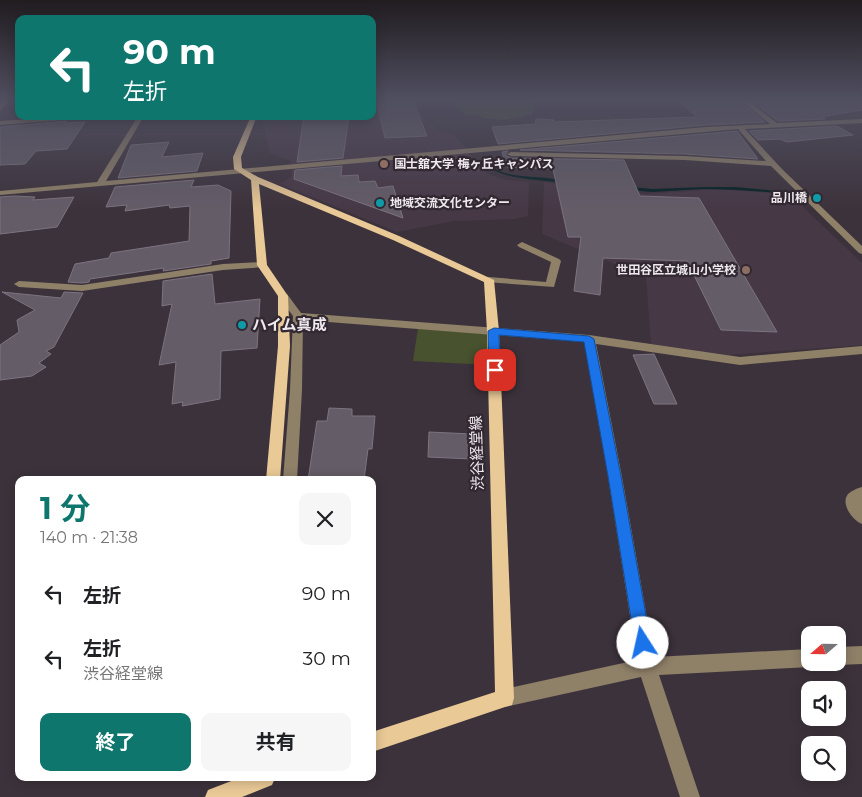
<!DOCTYPE html>
<html lang="ja">
<meta charset="utf-8">
<style>
:root{--surface:#fff;--page:#f6f6f6;--text:#202124;--muted:#757577;--accent:#0f766e}
body{margin:0;font-family:Montserrat,"Noto Sans JP",sans-serif;background:var(--page);color:var(--text);height:100vh;display:flex;flex-direction:column;font-size:19px;white-space:nowrap}
*{box-sizing:border-box;margin:0}
p{font-size:16px;color:var(--muted)}
.icon{flex:none;width:28px;height:28px;fill:none;stroke:currentColor;stroke-width:2;stroke-linecap:round;stroke-linejoin:round}
.map{position:relative;flex:1;overflow:hidden}
.details{position:absolute;left:15px;top:476px;width:361px;height:305px;display:flex;flex-direction:column;background:var(--surface);border-radius:10px;box-shadow:0 2px 12px #0003}
.details>*{flex:none}
.guide{position:absolute;left:15px;top:15px;width:361px;height:105px;border-radius:10px;box-shadow:0 2px 12px #0003;background:#0f766e;color:#fff;overflow:hidden}
.needle{width:32px;rotate:250deg}
.fabs{position:absolute;left:801px;top:626px;display:grid;gap:10px}
.fabs a{display:grid;place-items:center;width:45px;height:45px;border-radius:10px;background:var(--surface);box-shadow:0 2px 12px #0003;font-size:25px}
.pin{position:absolute;display:grid;place-items:center;width:42px;height:42px;color:#fff;margin:-21px;border-radius:10px;box-shadow:0 2px 8px #0006}
.me{position:absolute;width:55px;margin:-28px;rotate:350deg;stroke-linejoin:round;filter:drop-shadow(0 0 4px #0008)}
.turn{display:flex;align-items:center;gap:18px;height:105px;padding:0 25px;font-size:22px}
.turn .icon{width:65px;height:65px;stroke-width:2.5}
.turn b{display:block;font-size:35px;line-height:42px}
.round{display:grid;place-items:center;flex:none;width:52px;height:52px;border-radius:10px;background:var(--page)}
.overview{display:flex;align-items:center;justify-content:space-between;height:85px;padding:0 25px}
h1{font-size:30px;font-weight:700;line-height:38px;color:var(--accent)}
.cta{display:flex;gap:10px;margin-top:auto;padding:10px 25px}
.cta a{flex:1;height:58px;border-radius:10px;background:var(--accent);color:#fff;font-size:20px;font-weight:700;line-height:58px;text-align:center}
.cta a+a{background:var(--page);color:var(--text)}
ul{padding:0;list-style:none}
li{display:flex;align-items:center;gap:15px;height:65px;padding:0 25px}
li div{flex:1}
li b{display:block;font-size:19px}
li em{font-style:normal}
.map>svg:first-child{display:block}
</style>
<div class="map">
<svg width="862" height="797" viewBox="0 0 862 797">
<rect width="100%" height="100%" fill="#3c323b"/>
<g fill="#473846">
<polygon points="373,99 419,99 417,107 423,117 437,129 455,136 467,149 478,167 490,175 507,180 529,182 528,216 514,219 454,221 397,232 280,184 292,176 291,161 270,153 262,120 263,116 372,116"/>
<polygon points="544,182 611,193 647,194 719,189 770,193 800,204 862,263 862,345 726,355 651,344 646,277 542,234"/>
</g>
<g fill="#49522f">
<polygon points="457,99 589,99 591,100 534,102 532,114 504,120 483,118 477,114 466,115 459,110 455,101"/>
<polygon points="418,328 490,334 491,365 413,361"/>
</g>
<g fill="none" stroke-linecap="round" stroke-linejoin="round">
<g fill="#042224" fill-rule="evenodd">
<path d="M478,160C486,161 494,169 502,172C522,179 548,175 565,182L563,183C530,178 507,181 478,162Z"/>
<polygon points="631,187 652,189 704,187 736,187 768,190 786,194 784,195 768,192 736,190 704,189 652,192 628,190 626,189"/>
</g>
</g>
<g fill="#645c67" stroke="#7c7480">
<polygon points="378,99 412,99 427,136 385,138 376,101"/>
<polygon points="677,99 737,99 765,122 706,125 498,144 492,127 535,124 536,119 554,120 554,122 697,117"/>
<polygon points="749,99 862,99 862,110 821,117 825,119 778,121"/>
<polygon points="304,116 349,116 343,158 297,162"/>
<polygon points="67,121 65,123 85,122 67,149 36,151 25,164 0,165 0,127"/>
<polygon points="837,126 853,135 787,142 780,139 758,140 749,131"/>
<polygon points="737,131 758,159 685,154 520,150"/>
<polygon points="169,142 162,157 203,153 197,171 118,178 131,145"/>
<polygon points="508,151 505,155 511,158 624,160 640,196 699,198 777,332 721,330 687,261 603,258 600,295 574,291 581,237 568,237 553,169 507,167 502,152"/>
<polygon points="342,166 341,176 358,175 359,182 375,181 378,188 393,186 403,218 294,179 295,170"/>
<polygon points="194,180 191,187 218,185 231,191 229,258 211,261 211,264 163,271 164,268 90,279 89,282 82,283 68,282 75,264 109,258 111,253 189,241 190,206 170,208 169,205 125,211 127,205 106,207 115,187"/>
<polygon points="14,196 35,197 33,200 74,197 57,227 0,234 0,197"/>
<polygon points="212,274 215,304 260,299 257,348 221,351 220,399 182,406 183,402 172,404 176,362 159,365 172,304 162,306 163,281"/>
<polygon points="2,292 61,298 64,292 83,293 54,347 46,351 51,354 39,363 46,367 32,376 0,380 0,345 19,332 17,320 35,310"/>
<polygon points="654,354 677,404 654,404 633,355"/>
<polygon points="329,408 352,409 352,416 375,416 372,449 368,449 364,480 308,480 317,421 327,421"/>
<polygon points="429,432 472,434 472,459 428,457"/>
</g>
<g fill="none" stroke-linecap="round" stroke-linejoin="round">
<g fill="#8f8068" fill-rule="evenodd">
<polygon points="3,99 9,99 0,111 0,104"/>
<polygon points="739,99 746,99 777,123 862,119 862,123 745,129 782,169 862,246 862,254 859,253 771,166 685,160 511,156 507,154 511,152 685,156 766,161 738,129 0,195 0,191 97,182 138,116 144,116 106,181 706,127 770,124"/>
<polygon points="73,116 110,116 0,125 0,121"/>
<polygon points="522,242 559,259 561,261 554,287 485,282 485,278 489,277 546,282 551,262 519,247 517,245"/>
<polygon points="262,262 267,265 265,267 223,270 82,291 19,287 14,284 19,281 82,285 223,264"/>
<polygon points="283,293 287,294 301,313 589,335 740,357 862,346 862,354 740,365 596,344 622,477 654,657 810,649 810,662 817,662 810,667 659,675 700,797 680,797 641,677 505,707 498,705 496,698 498,691 505,689 637,660 608,477 584,342 303,320 302,390 297,480 283,480 290,390 293,316 278,296"/>
<path d="M862,487V524C853,521 840,504 848,494C851,491 858,488 862,487Z"/>
<polygon points="862,646 862,664 838,665 832,662 838,662 838,647"/>
</g>
<g fill="#e9c996" fill-rule="evenodd">
<polygon points="251,116 257,116 241,157 242,168 258,177 399,236 494,280 499,331 514,698 512,705 505,707 372,752 372,732 495,692 487,331 484,282 393,240 259,184 267,265 288,296 290,346 280,480 266,480 278,346 278,296 257,265 251,180 234,169 233,157"/>
<polygon points="239,778 275,778 272,785 242,797 205,797 208,790"/>
</g>
</g>
<linearGradient id="sky" x2="0" y2="1"><stop stop-color="#211c20"/><stop offset="0.47" stop-color="#504f60"/><stop offset="1" stop-color="#504f60" stop-opacity="0"/></linearGradient>
<rect width="862" height="210" fill="url(#sky)"/>
<polygon fill="#1a73e8" stroke="#114b97" points="494,328 589,336 594,339 621,476 651,643 649,648 643,651 637,648 635,643 608,476 584,342 499,335 500,370 495,374 489,370 488,331"/>
<g fill="#8d6e63" stroke="#312831" stroke-width="2">
<circle cx="384" cy="164" r="5"/>
<circle cx="746" cy="270" r="5"/>
</g>
<g fill="#0f9aa8" stroke="#312831" stroke-width="2">
<circle cx="817" cy="198" r="5"/>
<circle cx="380" cy="203" r="5"/>
<circle cx="242" cy="325" r="5"/>
</g>
<g text-anchor="middle" stroke-width="4.5" stroke-linejoin="round" paint-order="stroke">
<g font-size="12" font-weight="bold" fill="#efe9ef" stroke="#312831" text-anchor="start">
<text x="394" y="168">国士舘大学 梅ヶ丘キャンパス</text>
<text x="807" y="202" text-anchor="end">品川橋</text>
<text x="390" y="207">地域交流文化センター</text>
<text x="736" y="274" text-anchor="end">世田谷区立城山小学校</text>
</g>
<g font-size="15" font-weight="bold" fill="#efe9ef" stroke="#312831" text-anchor="start">
<text x="252" y="330">ハイム真成</text>
</g>
<g font-size="15" fill="#efe9ef" stroke="#312831">
<text transform="translate(477 453) rotate(-92)" y="5">渋谷経堂線</text>
</g>
</g>
</svg>
<div class="fabs">
<a><svg class="needle" viewBox="-14 -14 28 28"><path d="M0-13l5 13h-10z" fill="#e53935"/><path d="M0 13l5-13h-10z" fill="#757577"/></svg></a>
<a><svg class="icon" aria-label="sound" viewBox="0 0 24 24"><path d="M4 9h4l5-4v14l-5-4H4zM17 9q2 3 0 6"/></svg></a>
<a><svg class="icon" aria-label="search" viewBox="0 0 24 24"><circle cx="10" cy="10" r="6"/><path d="M15 15l6 6"/></svg></a>
</div>
<div class="pin" style="left:495px;top:370px;background:#d93025"><svg class="icon" aria-label="arrive" viewBox="0 0 24 24"><path d="M6 21V4h12l-3 4 3 4H6"/></svg></div>
<svg class="me" style="left:643px;top:643px" viewBox="-20 -20 40 40"><circle r="19" fill="#fff"/><path d="M0-13L10 11 0 6-10 11z" fill="#1a73e8"/></svg>
<div class="guide">
<div class="turn"><svg class="icon" aria-label="left" viewBox="0 0 24 24"><path d="M17 20v-9H6M10 6l-5 5 5 5"/></svg><div><b>90 m</b>左折</div></div>
</div>
<section class="details">
<div class="overview"><div><h1>1 分</h1><p>140 m · 21:38</p></div><a class="round"><svg class="icon" aria-label="close" viewBox="0 0 24 24"><path d="M6 6l12 12M18 6L6 18"/></svg></a></div>
<ul>
<li><svg class="icon" aria-label="left" viewBox="0 0 24 24"><path d="M17 20v-9H6M10 6l-5 5 5 5"/></svg><div><b>左折</b></div><em>90 m</em></li>
<li><svg class="icon" aria-label="left" viewBox="0 0 24 24"><path d="M17 20v-9H6M10 6l-5 5 5 5"/></svg><div><b>左折</b><p>渋谷経堂線</p></div><em>30 m</em></li>
</ul>
<div class="cta"><a>終了</a><a>共有</a></div>
</section>
</div>
